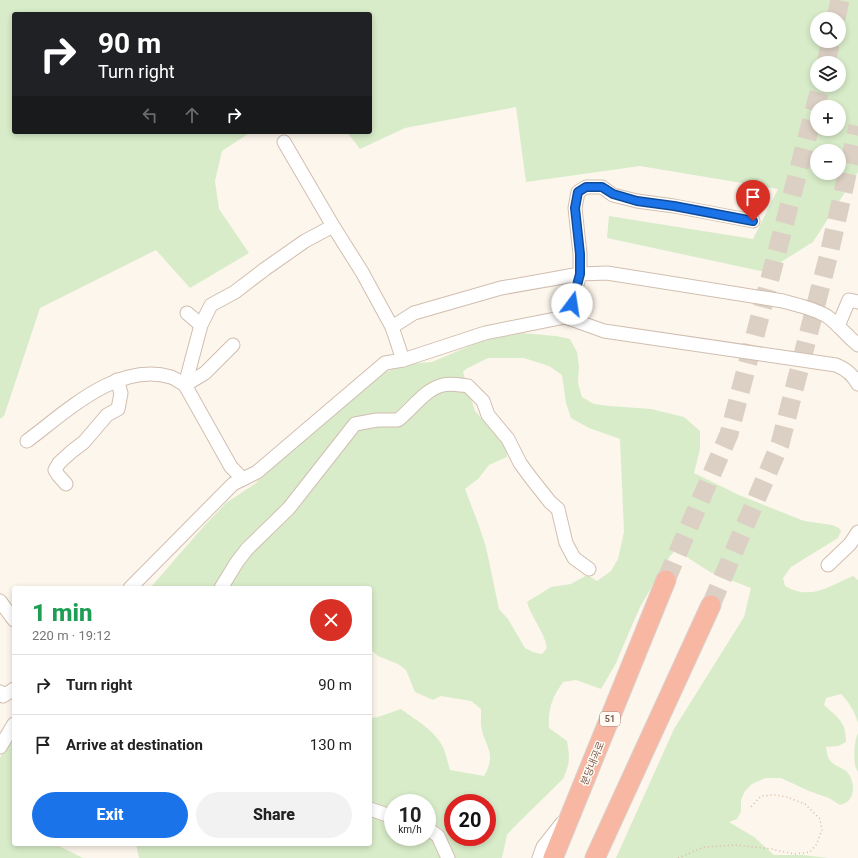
<!DOCTYPE html>
<meta charset="utf-8">
<style>
:root{--surface:#fff;--page:#f2f2f2;--text:#222;--muted:#767676;--line:#e0e0e0;--accent:#1a73e8}
body{margin:0;font-family:Roboto,"Noto Sans KR",sans-serif;background:var(--page);color:var(--text);height:100vh;display:flex;flex-direction:column;font-size:15px;white-space:nowrap}
*{box-sizing:border-box;margin:0}
p{font-size:13px;color:var(--muted)}
.icon{flex:none;width:22px;height:22px;fill:none;stroke:currentColor;stroke-width:2;stroke-linecap:round;stroke-linejoin:round}
.map{position:relative;flex:1;overflow:hidden}
.side{position:absolute;left:12px;top:586px;width:360px;height:260px;display:flex;flex-direction:column;background:var(--surface);border-radius:4px;box-shadow:0 2px 6px #0003}
.side>*{flex:none}
.top-card{position:absolute;left:12px;top:12px;width:360px;height:122px;border-radius:4px;box-shadow:0 2px 6px #0003;background:#202124;color:#fff;overflow:hidden}
.controls{position:absolute;left:810px;top:12px;display:grid;gap:8px}
.controls a{display:grid;place-items:center;width:36px;height:36px;border-radius:50%;background:var(--surface);box-shadow:0 2px 6px #0003;font-size:20px}
.speed{position:absolute;left:384px;top:794px;display:flex;gap:8px;font-size:20px;font-weight:700;text-align:center}
.speed>*{display:grid;place-content:center;width:52px;height:52px;border-radius:50%;background:var(--surface);box-shadow:0 2px 6px #0003;line-height:1}
.speed small{font-size:10px;font-weight:400}
.speed .limit{border:6px solid #d22;background:#fff;color:#111}
.pin{position:absolute;display:grid;place-items:center;width:34px;height:34px;color:#fff;margin:-41px -17px;border-radius:50% 50% 50% 0;rotate:-45deg;box-shadow:0 0 4px #0007}
.pin .icon{rotate:45deg}
.me{position:absolute;width:44px;margin:-22px;rotate:14deg;stroke-linejoin:round;filter:drop-shadow(0 0 3px #0008)}
.turn{display:flex;align-items:center;gap:14px;height:84px;padding:0 20px;font-size:18px}
.turn .icon{width:52px;height:52px;stroke-width:2.5}
.turn b{display:block;font-size:28px;line-height:34px}
.lanes{display:flex;align-items:center;height:38px;padding:0 20px;background:#0003;justify-content:center;gap:20px;direction:ltr}
.lanes .off{opacity:.35}
.round{display:grid;place-items:center;flex:none;width:42px;height:42px;border-radius:21px;background:var(--page)}
.head{display:flex;align-items:center;justify-content:space-between;height:68px;padding:0 20px}
h1{font-size:24px;font-weight:800;line-height:30px;color:#1e9e55}
.button{display:flex;gap:8px;margin-top:auto;padding:8px 20px}
.button a{flex:1;height:46px;border-radius:24px;background:var(--accent);color:#fff;font-size:16px;font-weight:800;line-height:46px;text-align:center}
.button a+a{background:var(--page);color:var(--text)}
ul{padding:0;list-style:none}
li{display:flex;align-items:center;gap:12px;height:60px;padding:0 20px;border-top:1px solid var(--line)}
li div{flex:1}
li b{display:block;font-size:15px}
li em{font-style:normal}
.map>svg:first-child{display:block}
</style>
<div class="map">
<svg width="858" height="858" viewBox="0 0 858 858">
<rect width="100%" height="100%" fill="#fdf6ec"/>
<g fill="#d8ecc9" fill-rule="evenodd">
<path d="M0,0H858V172L813,242L765,272L607,238L609,216L753,239L778,189L640,166L526,182L516,107L405,128L360,149L347,132H370V14H14V132H251L222,151L215,181L219,209L249,253L190,288L156,250L40,308L4,416L0,419ZM817,19H839V41H817ZM817,63H839V85H817ZM817,107H839V129H817ZM817,151H839V173H817Z"/>
<path d="M522,333L556,336L570,339L577,352L579,367L578,383L582,397L594,404L609,406L651,409L684,417L700,431V449L694,473L739,495L804,521L832,525L839,528L841,531L838,538L791,567L783,578L785,586C811,601 829,586 853,576L858,580V723C855,712 849,702 841,694L826,698L824,705C838,718 846,721 846,742L838,746L826,747C827,751 827,756 829,759C833,766 842,767 847,772C856,782 856,802 840,805L829,798L809,791L781,778H765L752,784L745,791L741,800V811L737,819L729,822L754,837L774,855H802L829,858H616L674,729L744,617L751,588L710,572L676,550L670,556L640,607L615,665L601,689L576,680L563,682C552,698 548,708 549,728L567,741C570,759 570,763 563,779L513,828L507,835L502,858H139L136,844H370V718L378,717L401,709C417,721 435,730 444,749C446,756 448,763 450,770L484,776C498,752 484,747 481,725C481,719 481,714 481,709L471,701L441,696L433,700L415,692L406,670L398,664L378,656L370,649V588H150L204,526L226,503L256,483L267,469L385,372L407,364L432,362L479,342ZM488,358H524L549,366L562,375L566,403L571,418L589,428L620,439L624,532L618,559L611,571L597,581L587,575L571,584L551,587L527,602C532,619 544,631 547,648L542,654L533,652L525,648L508,619L499,609L486,547L478,523L465,489L478,479L489,465L507,457L506,446L475,411L463,372L466,369ZM393,803H427V837H393ZM453,803H487V837H453Z"/>
<polygon points="14,733 14,844 55,844 83,858 0,858 0,758"/>
<path d="M858,733V772C852,764 854,742 858,733Z"/>
</g>
<g fill="none" stroke-linecap="round" stroke-linejoin="round">
<g stroke="#dcd0c4" stroke-width="19" stroke-dasharray="19 10" stroke-linecap="butt">
<polyline points="836,19 840,0"/>
<polyline points="826,63 831,41"/>
<polyline points="666,580 729,434 821,85"/>
<polyline points="711,605 780,444 829,254 858,126"/>
</g>
<defs>
<g id="minor">
<polyline points="284,142 333,226"/>
<polyline points="187,313 201,325"/>
<path d="M565,317L604,331L836,365C846,369 853,375 858,384"/>
<polyline points="838,326 849,300 858,302"/>
<polyline points="403,360 392,327 414,313 501,288 580,274 580,254 575,208 578,192 586,187 602,187 613,195 637,201 674,206 753,221"/>
<path d="M27,441C66,412 118,361 171,377C176,379 180,382 185,385L205,373L233,345"/>
<polyline points="243,479 231,467 185,385 201,325 211,305 235,292 265,269 305,241 333,226 362,272 392,327"/>
<polyline points="66,484 58,475 55,470 59,463 71,452 84,442 107,415 118,409 121,393 117,380"/>
<polyline points="828,565 850,544 858,532"/>
<path d="M130,588L233,484L257,472L385,363L403,360L485,333L565,317L572,303L580,274L607,273L783,301C797,305 817,309 828,317C839,325 847,336 858,345"/>
<path d="M221,588L237,562L247,549L289,508L355,424L377,420H398C412,409 425,389 443,385C450,383 460,385 468,386L483,401L488,415L508,439L520,463L531,478L550,502L558,509L566,543L574,558L589,569"/>
<polyline points="0,601 14,620"/>
<polyline points="0,692 3,696 14,689"/>
<polyline points="0,747 14,724"/>
<polyline points="370,809 393,817"/>
<polyline points="427,828 438,836 448,858"/>
<polyline points="539,858 543,847 562,823"/>
</g>
<g id="highway">
<polyline points="553,858 666,580"/>
<polyline points="595,858 711,605"/>
</g>
</defs>
<use href="#minor" stroke="#d1beb0" stroke-width="15"/>
<use href="#highway" stroke="#dad1cd" stroke-width="21"/>
<polyline stroke="#d9b8a5" stroke-width="1.5" stroke-dasharray="1 3" stroke-linecap="butt" points="678,858 704,847 737,845 771,849 795,854 810,852 816,845 822,830 820,819 805,804 787,797 776,795 761,796 749,809"/>
<use href="#minor" stroke="#fff" stroke-width="13"/>
<use href="#highway" stroke="#f7b7a3" stroke-width="19"/>
</g>
<g fill="none" stroke-linecap="round" stroke-linejoin="round">
<defs>
<polyline id="route" points="572,304 580,274 580,254 575,208 578,192 586,187 602,187 613,194 637,201 674,206 753,221"/>
</defs>
<use href="#route" stroke="#114b97" stroke-width="10"/>
<use href="#route" stroke="#1a73e8" stroke-width="7"/>
</g>
<g text-anchor="middle" stroke-width="3" stroke-linejoin="round" paint-order="stroke">
<rect fill="#fffaf3" stroke="#a28b7f" stroke-width="1" x="600" y="712" width="20" height="14" rx="3"/>
<g font-size="9" font-weight="bold" fill="#7a5c4d">
<text x="610" y="722">51</text>
</g>
<g font-size="10" fill="#7a5c4d" stroke="#fffaf3">
<text transform="translate(592 763) rotate(-68)" y="4">분당내곡로</text>
</g>
</g>
</svg>
<div class="controls">
<a><svg class="icon" aria-label="search" viewBox="0 0 24 24"><circle cx="10" cy="10" r="6"/><path d="M15 15l6 6"/></svg></a>
<a><svg class="icon" aria-label="layers" viewBox="0 0 24 24"><path d="M12 4l9 5-9 5-9-5zM3 14l9 5 9-5"/></svg></a>
<a>+</a>
<a>−</a>
</div>
<div class="speed"><div>10<small>km/h</small></div><div class="limit">20</div></div>
<div class="pin" style="left:753px;top:221px;background:#d93025"><svg class="icon" aria-label="arrive" viewBox="0 0 24 24"><path d="M6 21V4h12l-3 4 3 4H6"/></svg></div>
<svg class="me" style="left:572px;top:304px" viewBox="-20 -20 40 40"><circle r="19" fill="#fff"/><path d="M0-13L10 11 0 6-10 11z" fill="#1a73e8"/></svg>
<div class="top-card">
<div class="turn"><svg class="icon" aria-label="right" viewBox="0 0 24 24"><path d="M7 20v-9h11M14 6l5 5-5 5"/></svg><div><b>90 m</b>Turn right</div></div>
<div class="lanes"><svg class="icon off" aria-label="left" viewBox="0 0 24 24"><path d="M17 20v-9H6M10 6l-5 5 5 5"/></svg><svg class="icon off" aria-label="ahead" viewBox="0 0 24 24"><path d="M12 20V5M6 11l6-6 6 6"/></svg><svg class="icon" aria-label="right" viewBox="0 0 24 24"><path d="M7 20v-9h11M14 6l5 5-5 5"/></svg></div>
</div>
<section class="side">
<div class="head"><div><h1>1 min</h1><p>220 m · 19:12</p></div><a class="round" style="background:#d93025;color:#fff"><svg class="icon" aria-label="close" viewBox="0 0 24 24"><path d="M6 6l12 12M18 6L6 18"/></svg></a></div>
<ul>
<li><svg class="icon" aria-label="right" viewBox="0 0 24 24"><path d="M7 20v-9h11M14 6l5 5-5 5"/></svg><div><b>Turn right</b></div><em>90 m</em></li>
<li><svg class="icon" aria-label="arrive" viewBox="0 0 24 24"><path d="M6 21V4h12l-3 4 3 4H6"/></svg><div><b>Arrive at destination</b></div><em>130 m</em></li>
</ul>
<div class="button"><a>Exit</a><a>Share</a></div>
</section>
</div>
